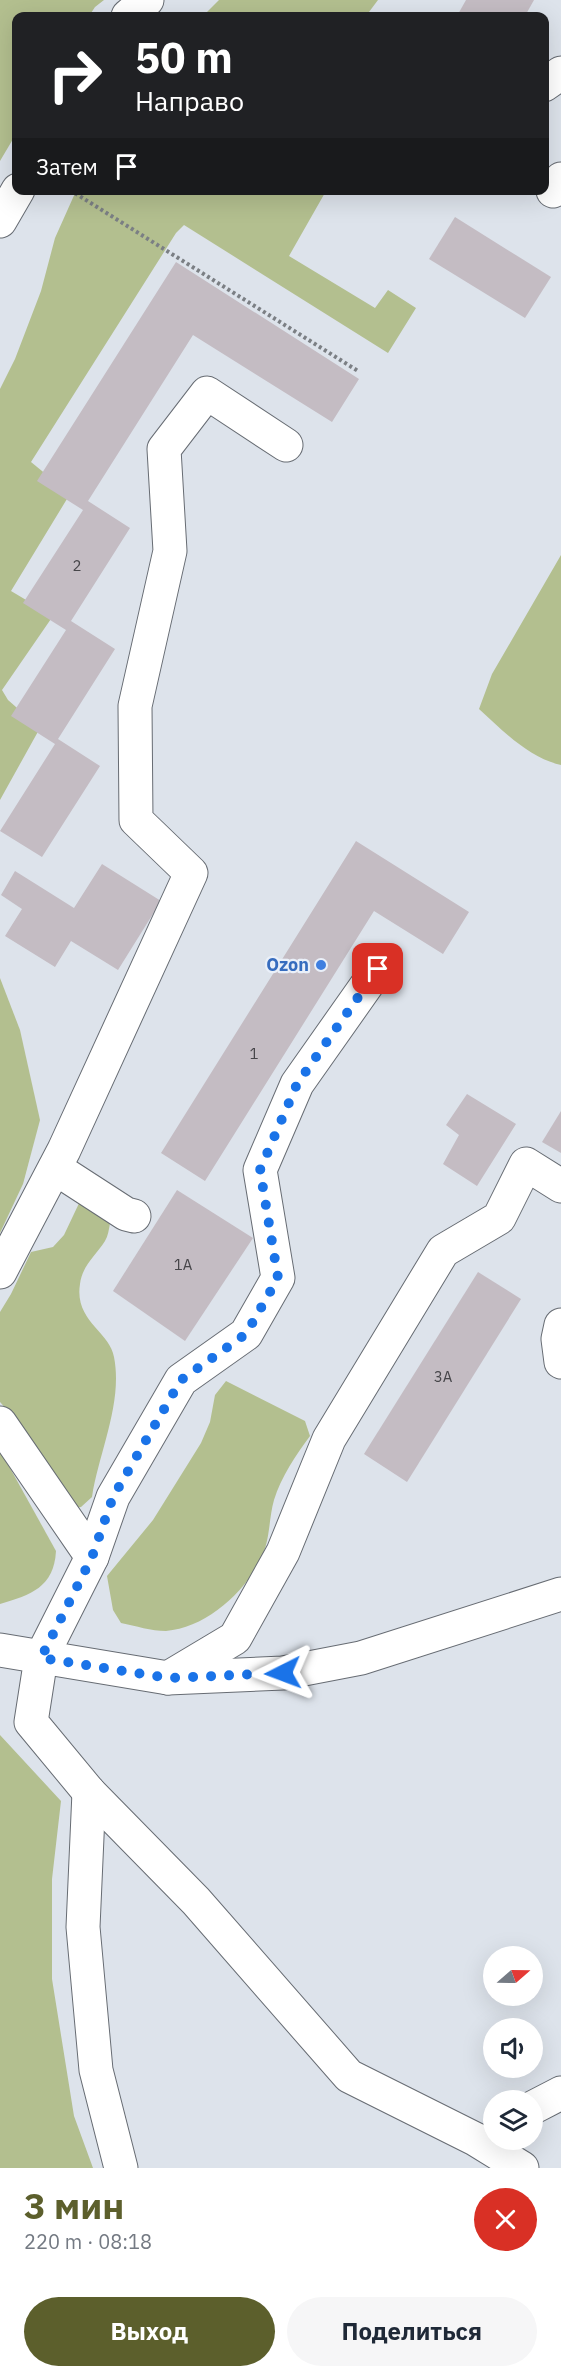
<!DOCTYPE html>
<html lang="ru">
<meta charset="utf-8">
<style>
:root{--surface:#fff;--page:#f6f6f7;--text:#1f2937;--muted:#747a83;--accent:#5c5f2c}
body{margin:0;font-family:"IBM Plex Sans",sans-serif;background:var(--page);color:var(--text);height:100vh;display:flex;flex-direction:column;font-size:22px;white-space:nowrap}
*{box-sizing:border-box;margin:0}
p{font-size:20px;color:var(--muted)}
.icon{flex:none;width:33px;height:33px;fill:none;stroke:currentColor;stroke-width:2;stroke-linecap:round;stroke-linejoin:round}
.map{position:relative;height:2168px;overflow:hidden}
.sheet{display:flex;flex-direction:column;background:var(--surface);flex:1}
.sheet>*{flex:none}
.top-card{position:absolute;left:12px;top:12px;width:537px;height:183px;border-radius:12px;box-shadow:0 6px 24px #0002;background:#202124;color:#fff;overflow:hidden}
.needle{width:39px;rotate:70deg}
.fabs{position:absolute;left:483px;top:1946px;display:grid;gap:12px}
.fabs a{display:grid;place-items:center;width:60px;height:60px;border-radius:50%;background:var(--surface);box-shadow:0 6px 24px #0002;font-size:30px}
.pin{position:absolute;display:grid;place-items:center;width:51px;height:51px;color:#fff;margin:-26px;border-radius:12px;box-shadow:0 3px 9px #0006}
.me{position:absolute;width:66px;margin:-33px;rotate:267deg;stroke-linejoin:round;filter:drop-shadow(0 0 4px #0008)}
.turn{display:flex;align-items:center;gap:21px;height:126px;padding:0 24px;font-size:27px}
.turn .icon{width:78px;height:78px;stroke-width:2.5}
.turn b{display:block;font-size:42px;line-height:51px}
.then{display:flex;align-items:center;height:57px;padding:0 24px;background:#0003;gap:12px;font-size:22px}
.round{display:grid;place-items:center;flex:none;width:63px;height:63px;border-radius:32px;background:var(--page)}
.summary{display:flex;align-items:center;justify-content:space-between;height:102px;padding:0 24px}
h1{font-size:36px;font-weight:700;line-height:45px;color:var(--accent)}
.primary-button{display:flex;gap:12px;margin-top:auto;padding:12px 24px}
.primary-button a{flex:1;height:69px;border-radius:36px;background:var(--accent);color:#fff;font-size:24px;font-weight:700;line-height:69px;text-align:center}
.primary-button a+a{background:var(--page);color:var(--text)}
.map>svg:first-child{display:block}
</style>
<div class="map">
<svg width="561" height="2168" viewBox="0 0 561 2168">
<rect width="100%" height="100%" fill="#dde3eb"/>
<g fill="#b3bf8f">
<polygon points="0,0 104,0 95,7 89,16 16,16 16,134 0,161"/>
<polygon points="219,0 378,0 366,16 203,16"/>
<polygon points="76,191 326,191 289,256 375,308 388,290 416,308 388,353 184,225 176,233 31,462 70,494 11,591 53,616 2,690 8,700 40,728 0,800 0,389 15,359 41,291 55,238"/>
<path d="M561,555V765C529,758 502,730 479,709L492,674Z"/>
<polygon points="0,978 20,1030 40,1120 23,1184 0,1233"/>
<path d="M82,1197L110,1223C109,1229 108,1236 105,1241C96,1255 82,1266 80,1284C74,1321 110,1332 114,1357C123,1403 99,1452 92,1497L81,1507L70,1509L11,1414L0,1402V1312L11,1294L31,1252L53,1247L64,1235Z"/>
<path d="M226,1381L305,1421L310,1436C296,1455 281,1477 274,1500C269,1517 270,1538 263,1554C248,1590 207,1628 166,1631C151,1631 136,1626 121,1623L113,1610L107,1576L153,1520L201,1443L210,1422L215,1395Z"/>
<path d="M0,1450L56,1551C54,1587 31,1595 0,1604Z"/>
<polygon points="0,1735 61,1801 52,1879 52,1979 74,2116 93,2168 0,2168"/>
</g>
<g fill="#c4bcc3">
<polygon points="466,0 534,0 525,16 457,16"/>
<polygon points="455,217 551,277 525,318 429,259"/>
<polygon points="176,262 359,379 332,422 193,335 88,501 130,528 71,621 115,649 58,739 100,766 42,857 0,831 55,744 11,716 66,630 23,603 83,510 37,481"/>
<polygon points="356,841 469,912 443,954 374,911 205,1181 161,1153"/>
<polygon points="102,864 161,901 118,970 71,941 55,967 5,936 22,909 1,895 15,871 74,908"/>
<polygon points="467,1094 516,1124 477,1186 443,1164 459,1135 446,1125"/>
<polygon points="561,1111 561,1153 542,1142"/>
<polygon points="177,1190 253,1238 185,1341 113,1291"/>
<polygon points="478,1272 521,1299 407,1482 364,1454"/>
</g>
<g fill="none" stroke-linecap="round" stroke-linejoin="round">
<defs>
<g id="minor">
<polyline points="128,16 147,0"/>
<polyline points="544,85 561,73"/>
<polyline points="553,191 561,179"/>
<polyline points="0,221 18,190"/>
<polyline points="378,969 297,1084 260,1170 278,1278 246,1334 181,1380 113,1497 92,1557 41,1658 31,1722 89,1792 196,1901 349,2076 475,2139 522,2168"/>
<polyline points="55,1168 126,1214 134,1216"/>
<polyline points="0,1272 64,1150 191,873 136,820 135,706 170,551 164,449 207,393 286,445"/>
<polyline points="561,1325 558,1339 561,1362"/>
<polyline points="0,1423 92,1557"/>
<polyline points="0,1650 168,1678 283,1673 361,1658 561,1594"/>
<polyline points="168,1678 235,1638 283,1552 329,1439 443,1251 499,1218 526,1164 561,1186"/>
<polyline points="89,1792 83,1927 96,2070 121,2168"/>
<polyline points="532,2108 561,2093"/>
</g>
</defs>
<use href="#minor" stroke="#676c73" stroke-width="35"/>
<polyline stroke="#7b7f84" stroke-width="4" stroke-dasharray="3 3" stroke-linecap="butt" points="70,190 358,371"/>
<use href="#minor" stroke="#fff" stroke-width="33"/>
</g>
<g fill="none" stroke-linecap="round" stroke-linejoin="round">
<polyline stroke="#1a73e8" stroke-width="10" stroke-dasharray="0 18" points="283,1673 168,1678 41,1658 92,1557 113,1497 181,1380 246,1334 278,1278 260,1170 297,1084 378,969"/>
</g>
<circle fill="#3f7fe0" stroke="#eaf0f9" stroke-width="2" cx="321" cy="965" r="6"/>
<g text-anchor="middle" stroke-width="4.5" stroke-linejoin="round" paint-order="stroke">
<g font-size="15" fill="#47464a">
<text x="77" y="571">2</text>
<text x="254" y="1059">1</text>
<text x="183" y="1270">1А</text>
<text x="443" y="1382">3А</text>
</g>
<g font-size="18" font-weight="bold" fill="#366cbe" stroke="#eaf0f9" text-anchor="end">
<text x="309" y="971">Ozon</text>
</g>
</g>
</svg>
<div class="fabs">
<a><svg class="needle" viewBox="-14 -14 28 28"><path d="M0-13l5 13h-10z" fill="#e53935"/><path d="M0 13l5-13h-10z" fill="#747a83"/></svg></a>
<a><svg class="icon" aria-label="sound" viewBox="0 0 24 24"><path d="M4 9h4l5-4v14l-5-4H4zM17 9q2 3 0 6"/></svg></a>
<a><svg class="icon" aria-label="layers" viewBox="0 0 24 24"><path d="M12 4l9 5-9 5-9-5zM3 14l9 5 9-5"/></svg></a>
</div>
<div class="pin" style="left:378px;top:969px;background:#d93025"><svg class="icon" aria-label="arrive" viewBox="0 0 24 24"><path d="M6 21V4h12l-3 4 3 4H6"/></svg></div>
<svg class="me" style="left:283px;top:1673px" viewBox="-20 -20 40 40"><path d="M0-17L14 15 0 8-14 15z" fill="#1a73e8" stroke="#fff" stroke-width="4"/></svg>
<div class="top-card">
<div class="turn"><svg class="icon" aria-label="right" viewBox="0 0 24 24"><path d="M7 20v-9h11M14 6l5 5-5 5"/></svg><div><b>50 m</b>Направо</div></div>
<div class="then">Затем<svg class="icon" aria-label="arrive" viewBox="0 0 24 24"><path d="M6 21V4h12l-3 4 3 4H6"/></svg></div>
</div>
</div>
<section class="sheet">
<div class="summary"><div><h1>3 мин</h1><p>220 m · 08:18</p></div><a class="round" style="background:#d93025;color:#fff"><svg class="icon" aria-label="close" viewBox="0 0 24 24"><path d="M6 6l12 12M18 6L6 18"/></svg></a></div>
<div class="primary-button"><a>Выход</a><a>Поделиться</a></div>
</section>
